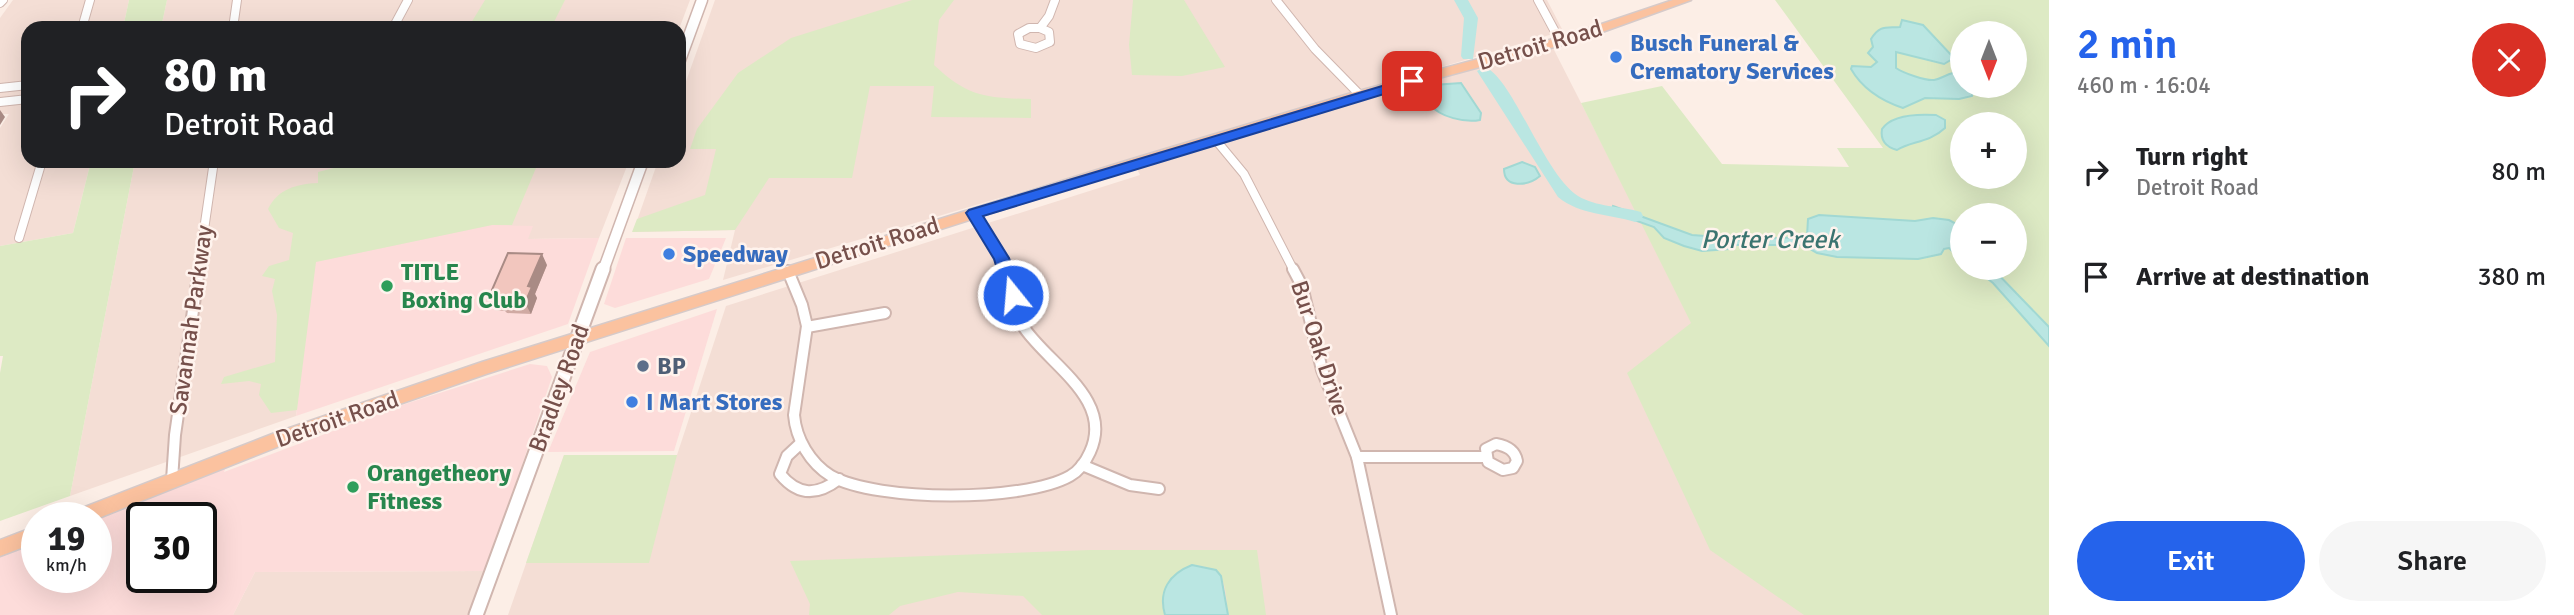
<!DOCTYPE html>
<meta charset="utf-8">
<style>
:root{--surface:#fff;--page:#f6f6f6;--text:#202124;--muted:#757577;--accent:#2563eb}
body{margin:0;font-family:Signika,sans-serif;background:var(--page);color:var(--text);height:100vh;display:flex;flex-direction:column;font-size:26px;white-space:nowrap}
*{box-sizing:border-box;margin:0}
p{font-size:23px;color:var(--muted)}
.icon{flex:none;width:38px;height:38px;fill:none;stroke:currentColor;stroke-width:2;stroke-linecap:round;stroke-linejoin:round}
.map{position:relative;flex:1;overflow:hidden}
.drawer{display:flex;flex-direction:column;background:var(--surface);width:525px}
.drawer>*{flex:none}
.guide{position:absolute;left:21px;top:21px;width:665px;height:147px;border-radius:21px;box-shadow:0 7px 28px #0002;background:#202124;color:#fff;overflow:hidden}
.needle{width:46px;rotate:180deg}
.buttons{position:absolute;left:1950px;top:21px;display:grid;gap:14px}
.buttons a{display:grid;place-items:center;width:77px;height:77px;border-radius:50%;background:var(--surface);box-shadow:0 7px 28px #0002;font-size:35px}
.speed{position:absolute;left:21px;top:502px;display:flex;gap:14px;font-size:35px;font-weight:700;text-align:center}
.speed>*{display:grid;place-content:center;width:91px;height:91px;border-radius:50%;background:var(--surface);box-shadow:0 7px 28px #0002;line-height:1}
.speed small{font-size:18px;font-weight:400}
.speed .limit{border:4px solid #111;border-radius:10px;background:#fff;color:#111}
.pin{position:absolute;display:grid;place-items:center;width:60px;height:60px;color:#fff;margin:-30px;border-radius:14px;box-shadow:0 4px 10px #0006}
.me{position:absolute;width:77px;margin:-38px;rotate:343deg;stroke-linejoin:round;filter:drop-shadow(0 0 5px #0008)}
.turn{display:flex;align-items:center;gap:24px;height:147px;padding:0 28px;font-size:32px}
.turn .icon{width:91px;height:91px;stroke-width:2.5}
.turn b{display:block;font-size:49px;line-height:60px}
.round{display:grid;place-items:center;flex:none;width:74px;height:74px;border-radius:37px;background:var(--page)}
.summary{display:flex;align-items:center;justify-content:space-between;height:119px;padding:0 28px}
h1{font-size:42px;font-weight:600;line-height:52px;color:var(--accent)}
.cta{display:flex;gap:14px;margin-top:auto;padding:14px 28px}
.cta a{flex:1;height:80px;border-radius:42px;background:var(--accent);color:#fff;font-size:28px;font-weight:600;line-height:80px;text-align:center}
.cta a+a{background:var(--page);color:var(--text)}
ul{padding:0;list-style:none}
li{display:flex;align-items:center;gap:21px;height:105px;padding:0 28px}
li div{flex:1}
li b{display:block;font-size:26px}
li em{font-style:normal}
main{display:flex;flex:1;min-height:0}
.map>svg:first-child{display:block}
</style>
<main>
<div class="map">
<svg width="2049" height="615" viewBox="0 0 2049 615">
<rect width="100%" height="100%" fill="#fceee6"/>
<g fill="#f4ded5">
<polygon points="13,0 129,0 123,28 28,28 28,161 91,161 73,233 0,246 0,128 9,114 0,114 0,18"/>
<polygon points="167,0 690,0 679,29 161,28"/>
<polygon points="715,0 1547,0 1563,31 723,280 735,230 633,232 658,161 679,161 679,101"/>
<polygon points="1551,44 1842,615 508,615 564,455 677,455 726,306 1140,175 1134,163"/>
<polygon points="135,161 629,161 599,238 527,239 532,226 316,262 296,416 70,496"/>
<polygon points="486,571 469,615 233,615 255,572"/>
</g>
<g fill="#fddcda" fill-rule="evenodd">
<polygon points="492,225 533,226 528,239 599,238 568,324 296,416 315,262"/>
<polygon points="626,238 726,238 709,279 615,308 604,304"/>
<polygon points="717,309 674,451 548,452 590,352"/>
<path d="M530,364L547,366L552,377L486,571L255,572L233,615H0V553L37,539V578H96V518L227,464L224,472L402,405ZM142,518H201V578H142Z"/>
</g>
<g fill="#ddeac4" fill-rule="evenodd">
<polygon points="129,0 167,0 161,28 123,28"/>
<polygon points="485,0 565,0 551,28 468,28"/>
<path d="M912,0H954L939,20L934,65C968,97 986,98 1031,99V118L931,117L934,86H870L852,178H769L735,230L632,232L637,219L705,195L716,149H690L697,129L738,73L791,38Z"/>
<polygon points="1133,0 1184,0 1225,67 1182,76 1132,75 1129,45"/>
<path d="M1775,0H2049V615H1804L1710,550L1627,373L1691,323L1581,103L1662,86L1722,164L1849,167L1837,148H1883ZM1962,33H2014V86H1962ZM1962,124H2014V177H1962ZM1962,215H2014V268H1962Z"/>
<polygon points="91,161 135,161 70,496 0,521 0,373 3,356 0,356 0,246 73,233"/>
<path d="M361,161H553L536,168L512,225H492L316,262L297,410L271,413L259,395L261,384L249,381L221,384L224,377L275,362L277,315L272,291L275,279L262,276L269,266L289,260L293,233L279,228L268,209C278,189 296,184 318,183V172Z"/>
<polygon points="564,455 677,455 649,563 526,563"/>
<path d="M1090,550H1257L1266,615H1228C1225,585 1227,567 1192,565L1162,605L1165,615H1042L1023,596L958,592L900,606L889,615H809L810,604L790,561Z"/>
</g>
<g fill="#bae6e2" stroke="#a1d8d3" stroke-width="2">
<path d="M1902,20L1923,25L1954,58L1944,64L1896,52V68C1903,73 1926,81 1934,80C1945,78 1949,71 1962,73V86H1974L1972,96L1959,99L1925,98L1903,108C1882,101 1862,88 1851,69L1852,66L1871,67L1877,62L1868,53L1873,47L1871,39C1880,25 1885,28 1900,27Z"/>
<path d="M1461,83L1481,113L1480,120C1466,123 1439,117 1431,105L1433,85Z"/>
<path d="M1936,115L1945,120V128C1929,143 1911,141 1897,150C1886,147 1880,141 1882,129C1892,114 1919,114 1936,115Z"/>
<path d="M1522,162L1535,167L1540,176C1528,186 1504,189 1504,169Z"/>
<polygon points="1613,206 1692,235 1719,237 1728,240 1804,237 1807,236 1808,219 1819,215 1915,221 1933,218 1949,220 1962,227 1962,260 1949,248 1944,249 1941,254 1918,259 1837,257 1817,253 1803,245 1733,245 1729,249 1702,251 1684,246 1664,238 1654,227 1612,212"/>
<polygon points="1974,268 1992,268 2049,327 2049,346 1993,283"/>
<path d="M1192,565L1216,570L1221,576L1228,615H1165C1158,591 1169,574 1192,565Z"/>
</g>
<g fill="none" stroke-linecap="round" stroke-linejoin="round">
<g fill="#bae6e2" fill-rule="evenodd">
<polygon points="1454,0 1468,0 1478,18 1473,59 1463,59 1461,56 1464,18"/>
<path d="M1484,67C1511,74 1544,175 1578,196C1596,207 1621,206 1641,212L1643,216L1641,220L1635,222C1609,214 1580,215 1558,197L1477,71Z"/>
</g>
<defs>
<g id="minor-far1">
<polyline points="1276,0 1315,49 1360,95"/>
<polyline points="1538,0 1560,41"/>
<polyline points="0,3 3,0"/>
<polyline points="82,28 90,0"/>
<polyline points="233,28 237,0"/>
<polyline points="393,28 408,0"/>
<polygon points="1029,28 1040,28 1049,32 1050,42 1036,48 1020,44 1018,34"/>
<polyline points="1040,28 1049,16 1055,0"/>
<polyline points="0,88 28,85"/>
<polyline points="0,102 28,99"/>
<polyline points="1215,139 1244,174 1294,271"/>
<polyline points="974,213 1006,271"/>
<polyline points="19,238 42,161"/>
<polyline points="198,271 214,161"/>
</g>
<g id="minor">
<polyline points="1293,269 1302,286 1322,370 1357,457 1391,615"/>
<path d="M788,271L802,305L807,326L794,415C796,439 810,463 831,476C878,502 1024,502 1070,476C1079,471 1086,461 1090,452C1114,400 1051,366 1025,329C1013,312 1013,289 1006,269"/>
<polyline points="807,327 885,313"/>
<path d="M801,443L787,456L780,474C798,496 817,496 839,479"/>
<path d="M1496,444C1507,446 1515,450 1517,461L1513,468L1503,470L1488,462L1486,449Z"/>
<polyline points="1357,457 1486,457"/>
<polyline points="1082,465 1130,485 1159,489"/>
<polyline points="172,480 175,435 199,269"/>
</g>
<g id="tertiary-far1">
<polyline points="679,63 702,0"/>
<polyline points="603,271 643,161"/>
</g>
<polyline id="tertiary" points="476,615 603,269"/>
<g id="primary">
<polygon points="1673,0 1691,0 1580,40 1365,98 1139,166 486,374 287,443 96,519 69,518 72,512 275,433 482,362 1129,160 1355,92 1572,34"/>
<polygon points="37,526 37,542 0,556 0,540"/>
</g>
</defs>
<use href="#minor-far1" stroke="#d0b6af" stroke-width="10"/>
<use href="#minor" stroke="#d0b6af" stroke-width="14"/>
<use href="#tertiary-far1" stroke="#d0b6af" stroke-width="13"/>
<use href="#tertiary" stroke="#d0b6af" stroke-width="17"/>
<use href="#primary" stroke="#d6cac9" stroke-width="3"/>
<use href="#minor-far1" stroke="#fff" stroke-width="8"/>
<use href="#minor" stroke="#fff" stroke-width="10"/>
<use href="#tertiary-far1" stroke="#fff" stroke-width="10"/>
<use href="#tertiary" stroke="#fff" stroke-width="13"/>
<use href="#primary" fill="#fbc29f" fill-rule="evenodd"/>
</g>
<polygon fill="#d0aaa3" points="547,265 535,294 537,298 531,314 507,313 505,311 494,310 488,299"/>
<g fill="#a98b85">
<polygon points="0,110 5,117 0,125"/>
<polygon points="542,254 547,265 535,294 537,298 531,314 525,303 528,286"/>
</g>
<polygon fill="#f2c6be" stroke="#a98b85" stroke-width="2" points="508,253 542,254 528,286 532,287 525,303 501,302 502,300 488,299"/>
<polygon fill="#2563eb" stroke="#184099" stroke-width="2" points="1412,77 1417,78 1417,84 983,216 1009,258 1021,295 1013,300 1005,295 994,259 966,213 969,210"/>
<g fill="#3f7fe0" stroke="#fff3ed" stroke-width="2.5">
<circle cx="1616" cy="57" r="7"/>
<circle cx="669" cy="254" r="7"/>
<circle cx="632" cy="402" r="7"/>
</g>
<g fill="#2e9e5b" stroke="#fff3ed" stroke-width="2.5">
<circle cx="387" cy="286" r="7"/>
<circle cx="353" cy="487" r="7"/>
</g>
<circle fill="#5c6f8a" stroke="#fff3ed" stroke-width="2.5" cx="643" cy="366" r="7"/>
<g text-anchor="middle" stroke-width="5" stroke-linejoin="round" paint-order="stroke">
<g font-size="24" font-weight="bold" fill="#366cbe" stroke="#fff3ed" text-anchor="start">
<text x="1630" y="51">Busch Funeral &amp;<tspan x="1630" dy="28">Crematory Services</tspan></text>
<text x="683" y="262">Speedway</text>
<text x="646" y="410">I Mart Stores</text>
</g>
<g font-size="24" fill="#76504b" stroke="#fff3ed">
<text transform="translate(1540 45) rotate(-16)" y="8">Detroit Road</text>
<text transform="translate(877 243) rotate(-17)" y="8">Detroit Road</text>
<text transform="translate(191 320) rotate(-82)" y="8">Savannah Parkway</text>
<text transform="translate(1320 348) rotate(72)" y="8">Bur Oak Drive</text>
<text transform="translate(559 388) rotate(-70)" y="8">Bradley Road</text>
<text transform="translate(337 419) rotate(-19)" y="8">Detroit Road</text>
</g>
<g font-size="24" font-weight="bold" fill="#27864d" stroke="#fff3ed" text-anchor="start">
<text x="401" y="280">TITLE<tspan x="401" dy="28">Boxing Club</tspan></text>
<text x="367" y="481">Orangetheory<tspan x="367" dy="28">Fitness</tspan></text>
</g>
<g font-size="24" font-weight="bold" fill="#4e5e75" stroke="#fff3ed" text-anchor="start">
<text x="657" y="374">BP</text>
</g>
<g font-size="26" font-style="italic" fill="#3b7470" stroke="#fff3ed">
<text x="1770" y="248">Porter Creek</text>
</g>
</g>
</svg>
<div class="buttons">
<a><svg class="needle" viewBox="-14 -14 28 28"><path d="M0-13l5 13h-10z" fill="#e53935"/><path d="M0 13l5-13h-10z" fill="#757577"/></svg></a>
<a>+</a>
<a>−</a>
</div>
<div class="speed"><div>19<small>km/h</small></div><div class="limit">30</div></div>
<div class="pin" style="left:1412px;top:81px;background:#d93025"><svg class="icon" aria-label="arrive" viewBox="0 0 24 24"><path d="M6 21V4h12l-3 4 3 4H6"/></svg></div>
<svg class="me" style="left:1013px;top:295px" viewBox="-20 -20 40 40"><circle r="17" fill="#2563eb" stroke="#fff" stroke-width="3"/><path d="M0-11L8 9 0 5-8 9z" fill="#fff"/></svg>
<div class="guide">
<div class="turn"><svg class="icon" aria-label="right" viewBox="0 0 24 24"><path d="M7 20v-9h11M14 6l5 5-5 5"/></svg><div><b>80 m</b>Detroit Road</div></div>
</div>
</div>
<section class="drawer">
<div class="summary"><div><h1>2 min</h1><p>460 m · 16:04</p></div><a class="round" style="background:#d93025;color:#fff"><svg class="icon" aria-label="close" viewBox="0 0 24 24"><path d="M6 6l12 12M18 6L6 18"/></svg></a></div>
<ul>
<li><svg class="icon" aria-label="right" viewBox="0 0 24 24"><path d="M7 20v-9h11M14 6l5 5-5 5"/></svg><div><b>Turn right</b><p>Detroit Road</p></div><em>80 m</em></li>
<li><svg class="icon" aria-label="arrive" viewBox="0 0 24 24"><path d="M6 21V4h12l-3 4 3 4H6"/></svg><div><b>Arrive at destination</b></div><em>380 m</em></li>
</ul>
<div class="cta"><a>Exit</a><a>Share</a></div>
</section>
</main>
